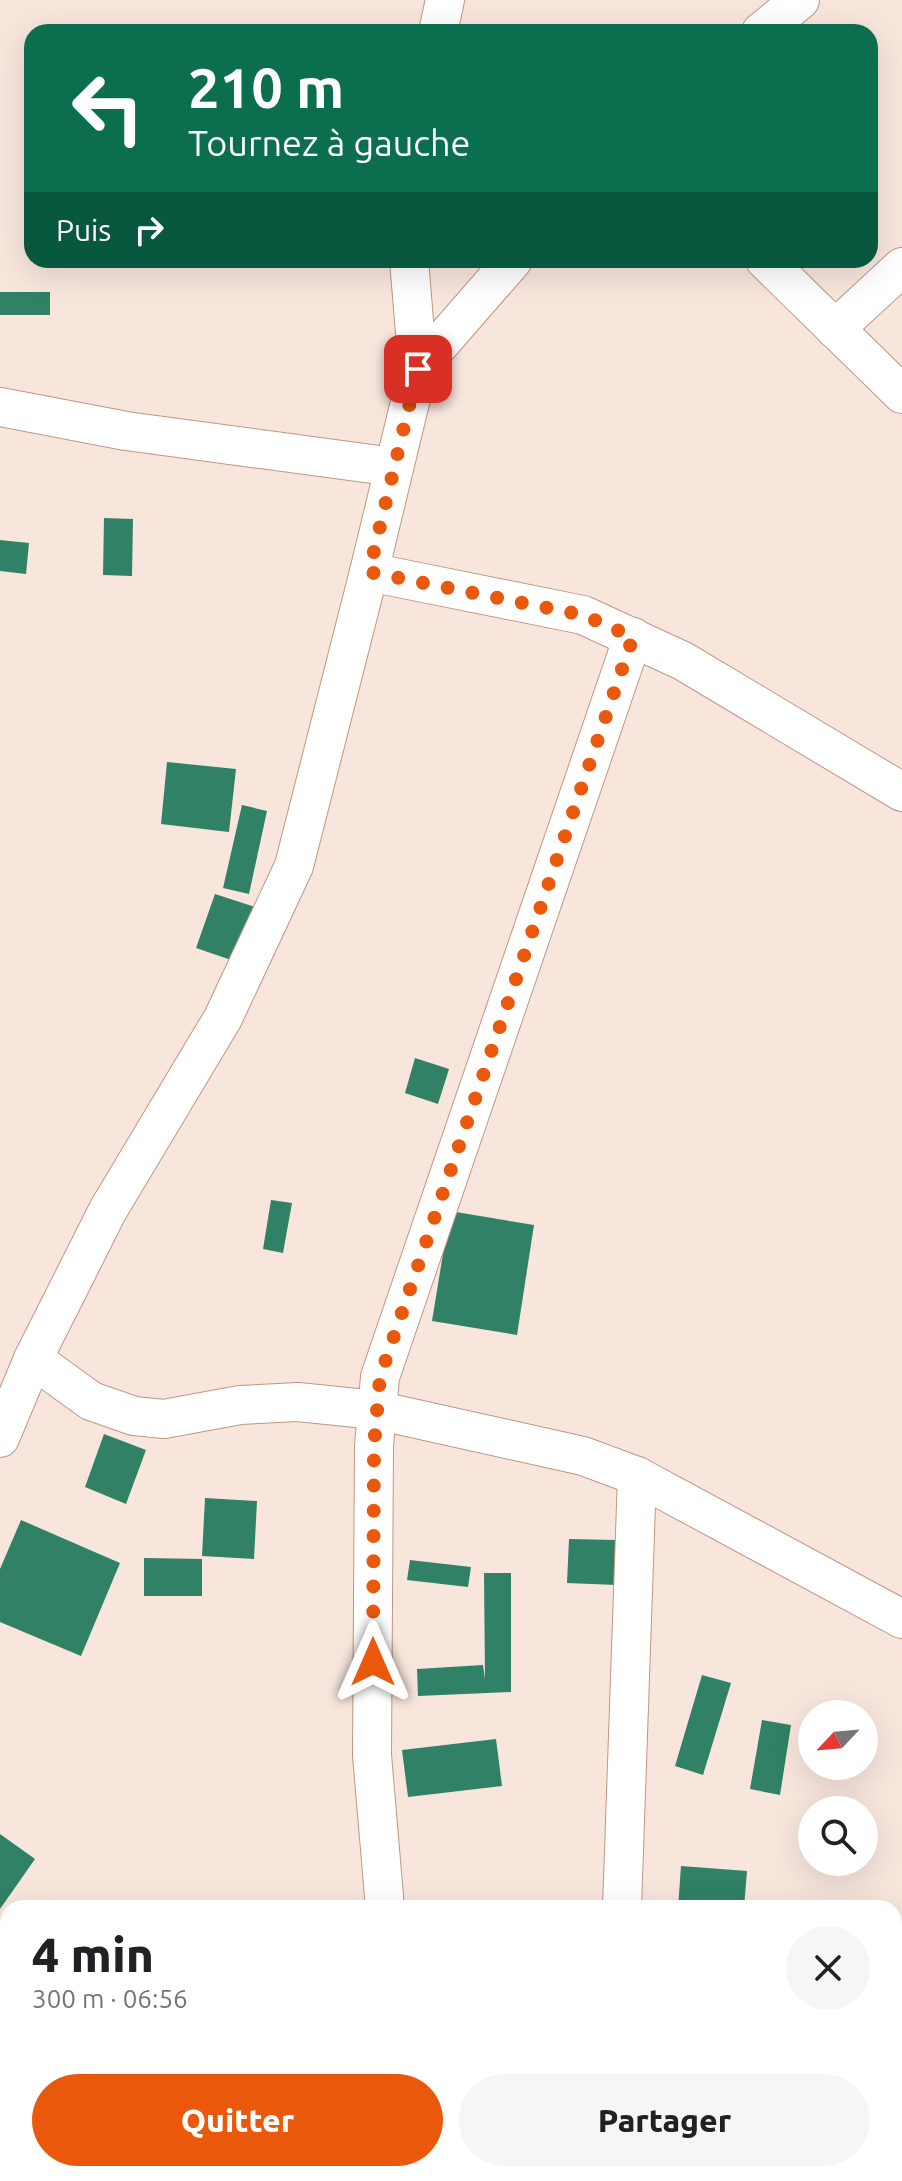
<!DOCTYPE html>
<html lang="fr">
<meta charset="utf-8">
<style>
:root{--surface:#fff;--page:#f6f6f6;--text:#202124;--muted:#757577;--accent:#ea580c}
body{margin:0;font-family:Ubuntu,sans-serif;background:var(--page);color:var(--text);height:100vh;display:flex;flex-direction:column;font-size:30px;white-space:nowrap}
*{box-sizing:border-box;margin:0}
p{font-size:26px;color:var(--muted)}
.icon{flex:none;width:44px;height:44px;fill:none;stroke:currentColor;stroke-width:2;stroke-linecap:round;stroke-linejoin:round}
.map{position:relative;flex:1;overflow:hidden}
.drawer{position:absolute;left:0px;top:1900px;width:902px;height:282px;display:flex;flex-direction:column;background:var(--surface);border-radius:24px 24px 0 0;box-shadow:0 8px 32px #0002}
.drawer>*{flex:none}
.top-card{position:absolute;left:24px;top:24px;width:854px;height:244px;border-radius:24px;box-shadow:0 8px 32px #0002;background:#0b6e4f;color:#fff;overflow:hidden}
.needle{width:52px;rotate:244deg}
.tools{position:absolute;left:798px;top:1700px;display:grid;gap:16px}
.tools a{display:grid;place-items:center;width:80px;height:80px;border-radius:50%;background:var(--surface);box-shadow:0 8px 32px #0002;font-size:40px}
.pin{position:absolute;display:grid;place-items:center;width:68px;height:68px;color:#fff;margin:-34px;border-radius:16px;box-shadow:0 4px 12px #0006}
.me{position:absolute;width:88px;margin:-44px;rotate:0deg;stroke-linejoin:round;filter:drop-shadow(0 0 6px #0008)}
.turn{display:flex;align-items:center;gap:28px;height:168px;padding:0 32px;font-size:36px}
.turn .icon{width:104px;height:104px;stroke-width:2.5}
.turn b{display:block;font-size:56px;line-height:68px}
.then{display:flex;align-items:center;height:76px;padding:0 32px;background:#0003;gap:16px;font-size:30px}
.round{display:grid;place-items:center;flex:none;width:84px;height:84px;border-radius:42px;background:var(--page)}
.summary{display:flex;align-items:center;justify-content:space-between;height:136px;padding:0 32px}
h1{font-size:48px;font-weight:800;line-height:60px}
.primary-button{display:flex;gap:16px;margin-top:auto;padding:16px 32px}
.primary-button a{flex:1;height:92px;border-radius:48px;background:var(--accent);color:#fff;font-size:32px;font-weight:800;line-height:92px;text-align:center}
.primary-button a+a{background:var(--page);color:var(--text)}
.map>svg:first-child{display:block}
</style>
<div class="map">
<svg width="902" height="2181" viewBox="0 0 902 2181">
<rect width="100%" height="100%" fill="#f8e6dd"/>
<g fill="#308166">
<rect x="0" y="292" width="50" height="23"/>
<polygon points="104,518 133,519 132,576 103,575"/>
<polygon points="0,540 29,543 26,574 0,571"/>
<polygon points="167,762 236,769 229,832 161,824"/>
<polygon points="242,805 267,811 249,894 223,888"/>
<polygon points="215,894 255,907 237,962 196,948"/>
<polygon points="415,1058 449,1069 438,1104 405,1093"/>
<polygon points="271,1200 292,1203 283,1253 263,1249"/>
<polygon points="450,1211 534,1225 517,1335 432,1321"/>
<polygon points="104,1434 146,1450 126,1504 85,1487"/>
<polygon points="205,1498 257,1501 254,1559 202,1556"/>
<polygon points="21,1520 120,1563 81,1656 0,1622 0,1569"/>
<polygon points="569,1539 617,1540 616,1585 567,1583"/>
<polygon points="144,1558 202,1559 202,1596 144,1596"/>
<polygon points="410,1560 471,1567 468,1587 407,1580"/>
<polygon points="484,1573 511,1573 511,1692 418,1696 417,1669 483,1665 485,1679"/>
<polygon points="702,1675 731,1683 703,1775 675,1766"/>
<polygon points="762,1720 791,1725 780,1795 750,1789"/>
<polygon points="496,1739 502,1786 408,1797 402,1750"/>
<polygon points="0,1834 35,1859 0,1909"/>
<polygon points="681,1866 747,1871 744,1908 678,1908"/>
<polygon points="368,2174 410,2174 412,2181 370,2181"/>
<polygon points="513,2174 566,2174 565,2181 512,2181"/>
</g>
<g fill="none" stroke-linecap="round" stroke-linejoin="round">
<defs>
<g id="minor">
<polyline points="438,32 445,0"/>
<polyline points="761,32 800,0"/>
<polyline points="765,260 902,394"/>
<polyline points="835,329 902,267"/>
<polyline points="418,369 513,260"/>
<polyline points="0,407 126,431 394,467"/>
<polyline points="369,572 583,615 683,661 902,792"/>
<polyline points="33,1359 91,1401 134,1416 164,1419 240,1405 298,1402 376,1410 583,1456 637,1476 902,1619"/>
<polyline points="0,1438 33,1359 108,1210 223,1018 294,866 369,572 418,369 409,260"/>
<polyline points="385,1908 372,1755 374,1446 380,1377 633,637"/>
<polyline points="622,1908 637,1476"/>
<polyline points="894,2083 902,2083"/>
<polyline points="457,2174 461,2181"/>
<polyline points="136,2181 154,2174"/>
</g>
</defs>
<use href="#minor" stroke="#c09681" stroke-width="40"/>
<use href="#minor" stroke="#fff" stroke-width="38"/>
</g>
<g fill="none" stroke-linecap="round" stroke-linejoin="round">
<polyline stroke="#ea580c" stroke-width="14" stroke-dasharray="0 25.2" points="373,1662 374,1446 380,1377 633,637 583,615 369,572 418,369"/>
</g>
</svg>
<div class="tools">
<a><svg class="needle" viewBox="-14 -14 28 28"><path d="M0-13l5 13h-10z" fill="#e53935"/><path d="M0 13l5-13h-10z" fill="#757577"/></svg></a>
<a><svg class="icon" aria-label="search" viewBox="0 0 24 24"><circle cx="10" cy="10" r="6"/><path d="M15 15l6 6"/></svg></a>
</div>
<div class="pin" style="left:418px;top:369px;background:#d93025"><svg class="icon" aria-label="arrive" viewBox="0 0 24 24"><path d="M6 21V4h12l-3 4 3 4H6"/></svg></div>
<svg class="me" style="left:373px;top:1662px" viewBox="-20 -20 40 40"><path d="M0-17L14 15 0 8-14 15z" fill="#ea580c" stroke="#fff" stroke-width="4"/></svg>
<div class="top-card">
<div class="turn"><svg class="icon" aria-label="left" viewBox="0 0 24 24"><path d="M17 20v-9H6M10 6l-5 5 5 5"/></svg><div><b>210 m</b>Tournez à gauche</div></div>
<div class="then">Puis<svg class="icon" aria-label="right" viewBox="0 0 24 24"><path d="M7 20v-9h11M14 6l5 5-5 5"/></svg></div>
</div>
<section class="drawer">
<div class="summary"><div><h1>4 min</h1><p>300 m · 06:56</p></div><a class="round"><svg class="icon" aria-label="close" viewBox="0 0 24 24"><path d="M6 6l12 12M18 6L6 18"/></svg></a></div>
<div class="primary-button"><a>Quitter</a><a>Partager</a></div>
</section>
</div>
